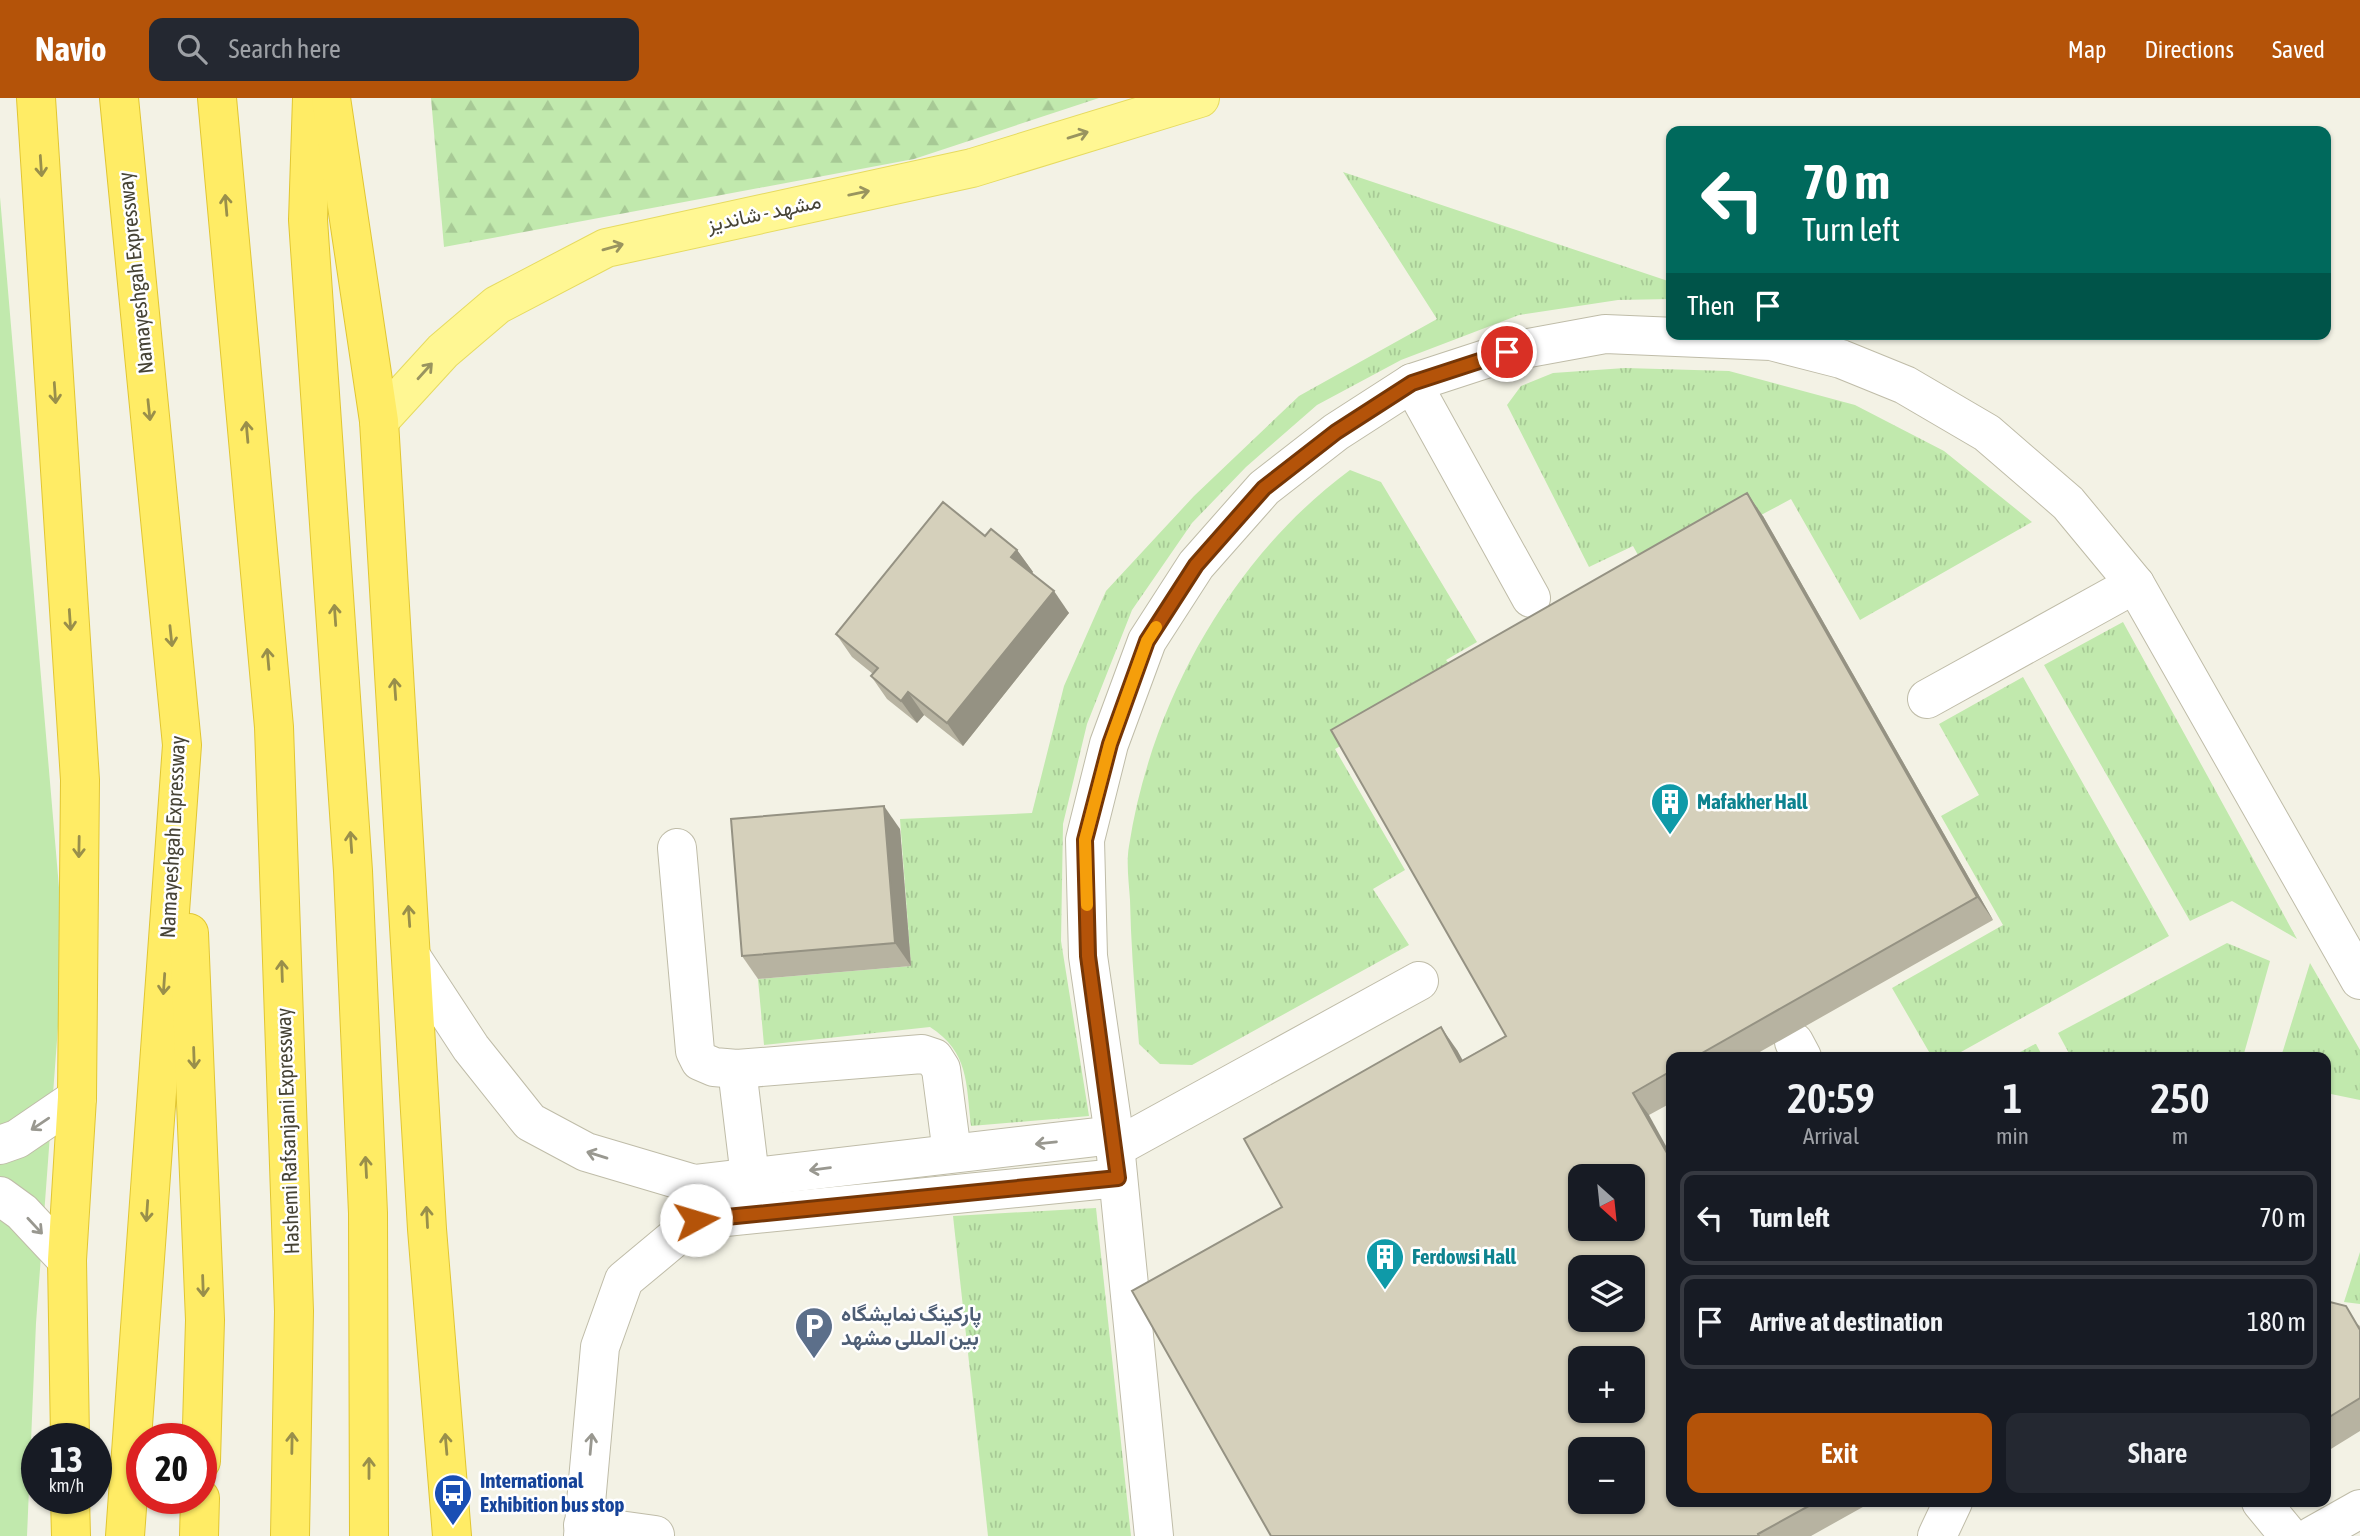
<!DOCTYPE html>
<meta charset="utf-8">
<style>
:root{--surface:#171b24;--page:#242831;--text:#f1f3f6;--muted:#9ea1a6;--line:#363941;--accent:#b45309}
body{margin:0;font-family:"Asap Condensed",Vazirmatn,sans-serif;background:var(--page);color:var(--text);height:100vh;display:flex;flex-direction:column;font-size:26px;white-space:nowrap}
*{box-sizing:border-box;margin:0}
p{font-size:23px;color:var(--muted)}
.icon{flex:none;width:38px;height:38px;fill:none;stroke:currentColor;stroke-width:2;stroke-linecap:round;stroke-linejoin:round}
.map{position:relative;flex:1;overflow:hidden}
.details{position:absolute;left:1666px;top:954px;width:665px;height:455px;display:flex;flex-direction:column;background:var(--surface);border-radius:14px;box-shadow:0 2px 5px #0004}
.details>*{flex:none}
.banner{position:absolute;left:1666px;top:28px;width:665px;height:214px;border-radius:14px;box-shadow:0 2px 5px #0004;background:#00695c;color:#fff;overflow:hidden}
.needle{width:46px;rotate:153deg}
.tools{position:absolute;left:1568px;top:1066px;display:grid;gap:14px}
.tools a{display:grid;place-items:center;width:77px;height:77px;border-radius:14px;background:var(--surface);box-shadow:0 2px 5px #0004;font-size:35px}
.speed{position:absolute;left:21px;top:1325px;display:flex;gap:14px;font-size:35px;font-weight:700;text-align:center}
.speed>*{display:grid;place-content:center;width:91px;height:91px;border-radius:50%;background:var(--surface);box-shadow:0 2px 5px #0004;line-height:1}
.speed small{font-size:18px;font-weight:400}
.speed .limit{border:10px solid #d22;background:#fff;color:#111}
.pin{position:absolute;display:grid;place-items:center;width:60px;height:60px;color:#fff;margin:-30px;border:4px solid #fff;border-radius:50%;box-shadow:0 2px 7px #0007}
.me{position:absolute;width:77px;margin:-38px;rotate:84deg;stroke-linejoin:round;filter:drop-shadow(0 0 5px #0008)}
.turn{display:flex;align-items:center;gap:24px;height:147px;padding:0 21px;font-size:32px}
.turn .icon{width:91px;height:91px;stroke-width:2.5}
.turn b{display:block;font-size:49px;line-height:60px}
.then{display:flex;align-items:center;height:66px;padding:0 21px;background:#0003;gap:14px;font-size:26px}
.eta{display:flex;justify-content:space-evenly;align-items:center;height:119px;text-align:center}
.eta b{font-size:42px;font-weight:600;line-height:49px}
.action{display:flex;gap:14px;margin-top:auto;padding:14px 21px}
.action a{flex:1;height:80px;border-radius:14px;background:var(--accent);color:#fff;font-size:28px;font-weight:600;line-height:80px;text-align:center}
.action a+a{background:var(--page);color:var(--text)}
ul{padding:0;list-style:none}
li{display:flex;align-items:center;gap:21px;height:94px;margin:0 14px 10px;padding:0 7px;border:4px solid var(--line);border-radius:14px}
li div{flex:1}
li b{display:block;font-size:26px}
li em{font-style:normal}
header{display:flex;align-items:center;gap:42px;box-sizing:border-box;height:98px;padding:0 35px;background:var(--accent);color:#fff}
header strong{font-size:33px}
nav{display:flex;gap:38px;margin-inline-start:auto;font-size:24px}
.search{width:490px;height:63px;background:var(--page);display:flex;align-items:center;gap:18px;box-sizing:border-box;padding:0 24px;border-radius:14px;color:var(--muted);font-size:26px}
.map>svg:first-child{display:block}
</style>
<header>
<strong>Navio</strong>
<div class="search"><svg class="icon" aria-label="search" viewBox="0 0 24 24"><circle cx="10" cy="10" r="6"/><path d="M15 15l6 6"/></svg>Search here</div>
<nav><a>Map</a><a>Directions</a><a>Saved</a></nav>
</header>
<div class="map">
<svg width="2360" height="1438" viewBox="0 0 2360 1438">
<defs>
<pattern id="grass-tufts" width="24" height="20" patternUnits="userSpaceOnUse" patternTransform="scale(1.75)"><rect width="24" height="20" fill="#c1e9ad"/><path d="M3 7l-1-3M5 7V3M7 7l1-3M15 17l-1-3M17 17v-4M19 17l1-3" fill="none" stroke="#a7c995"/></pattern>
<pattern id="forest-firs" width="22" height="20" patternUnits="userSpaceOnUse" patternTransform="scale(1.75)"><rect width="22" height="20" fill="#c1e9ad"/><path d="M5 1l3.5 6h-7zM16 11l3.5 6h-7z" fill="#a7c995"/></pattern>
</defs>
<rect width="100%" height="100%" fill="#f3f2e5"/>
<g fill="url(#grass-tufts)">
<path d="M1343,74L1671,184V201L1618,202L1519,217L1401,262L1317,307L1246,369L1192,425L1132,512L1087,626L1063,726L1061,843L1089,1018L971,1028C966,985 969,954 930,929L764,947L758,881L911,868L900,721L1032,715L1064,588L1106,493L1194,398L1299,298L1437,221Z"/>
<polygon points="1625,270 1729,273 1855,307 1944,353 2032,424 1860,522 1791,401 1649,477 1633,448 1589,469 1507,307 1521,288 1553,275"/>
<path d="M1350,372L1381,384L1477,544L1446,562L1462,582L1335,651L1405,772L1373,791L1409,847L1192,967L1160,966L1139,946C1135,898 1131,850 1130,802C1129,785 1126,765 1129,748C1151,604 1232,459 1350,372Z"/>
<polygon points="2123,524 2297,841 2232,803 2190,823 2044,567"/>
<polygon points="2023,579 2169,838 1952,959 1932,959 1892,890 2003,827 1941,718 1979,697 1939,626"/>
<polygon points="2227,845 2270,863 2243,959 2071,959 2058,935"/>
<polygon points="2310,865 2360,952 2360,1002 2326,995 2326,959 2281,959"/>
<polygon points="2036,946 2043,959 2011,959 2035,946"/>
<polygon points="1096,1110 1131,1438 988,1438 953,1118"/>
<polygon points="2360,1154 2360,1206 2344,1204"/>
</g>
<polygon fill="url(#forest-firs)" points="431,0 1099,0 914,61 444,149"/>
<polygon fill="#c1e9ad" points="0,99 64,848 36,1225 27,1438 0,1438"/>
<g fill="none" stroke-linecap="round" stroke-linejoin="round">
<defs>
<g id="minor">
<polyline points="1412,285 1531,500"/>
<polyline points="1927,601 2135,486"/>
<polyline points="677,750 695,953 700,963 714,969 737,971 922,956 934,960 941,971 952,1055"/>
<polyline points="412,860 471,950 530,1024 586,1054 694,1086 1114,1037"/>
<polyline points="1794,944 1802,959"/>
<polyline points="737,971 750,1079"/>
<polyline points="0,1047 17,1041 77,1000"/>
<polyline points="1115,1050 1419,883"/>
<polyline points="0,1098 22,1114 67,1162"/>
<polyline points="2261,1404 2289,1438"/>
<polyline points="583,1427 655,1437"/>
<polyline points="583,1438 600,1249 624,1182 696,1122 1118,1080"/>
<polyline points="1154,1438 1114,1037 1088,858 1085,742 1109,646 1147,543 1196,467 1264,390 1336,334 1412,285 1507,254 1605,236 1771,243 1841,261 1905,287 1987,335 2068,405 2135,486 2360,882"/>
<polyline points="1937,1438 1953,1404"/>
<polyline points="2312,1438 2360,1411"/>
</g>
<polyline id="major" points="379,323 443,253 497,207 606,150 972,70 1200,0"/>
<g id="highway">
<polyline points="36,0 80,682 77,1000 67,1162 70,1340"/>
<polyline points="119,0 182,647 125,1438"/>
<polyline points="217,0 274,629 294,1213 290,1438"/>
<polyline points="312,0 308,122 353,773 368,1115 369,1438"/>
<polyline points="331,0 379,323 427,1131 452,1438"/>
<polyline points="189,835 205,1222 201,1363"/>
<polyline points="70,1400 71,1438"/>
<polyline points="199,1438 200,1400"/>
</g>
</defs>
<use href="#minor" stroke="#bfbca8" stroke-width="40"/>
<use href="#major" stroke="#e6db60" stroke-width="40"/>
<use href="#highway" stroke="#e1c632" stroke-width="40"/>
<use href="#minor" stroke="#fff" stroke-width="38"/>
<use href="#major" stroke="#fff793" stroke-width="38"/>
<use href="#highway" stroke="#ffec65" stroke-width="38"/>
</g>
<g fill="#b7b3a1">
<polygon points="1763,418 1993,822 1751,959 1671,959 1671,1005 1649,1017 1671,1404 1869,1404 1870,1405 1811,1438 1271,1438 1282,1109 1457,952 1462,962 1506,938"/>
<polygon points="985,438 1017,452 1033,474 1032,475 1069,515 963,648 924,617 917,625 887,601 871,578 873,576 852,559 836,536"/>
<polygon points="900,731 911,868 758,881 742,858"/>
<polygon points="2326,1203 2360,1228 2360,1333 2326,1354"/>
</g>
<g fill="#959283">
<polygon points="1747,395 1763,418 1993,822 1977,799"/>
<polygon points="1017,452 1033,474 1027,481 1011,459"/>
<polygon points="1054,493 1069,515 963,648 947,625"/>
<polygon points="908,594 924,617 917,625 901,603"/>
<polygon points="884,708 900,731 911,868 895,845"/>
<polygon points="1441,929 1457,952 1476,986 1460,964"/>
<polygon points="1633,995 1649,1017 1671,1057 1671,1062"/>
</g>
<g fill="#d5d0bb" stroke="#959283" stroke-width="2" fill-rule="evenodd">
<path d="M1747,395L1977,799L1695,959H1671V973L1633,995L1671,1062V1404H1816L1758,1436L1759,1438H1271L1132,1193L1282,1109L1244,1041L1441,929L1460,964L1506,938L1331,632ZM1580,1078H1633V1130H1580ZM1580,1169H1633V1222H1580ZM1580,1260H1633V1312H1580ZM1580,1351H1633V1404H1580Z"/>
<polygon points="943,404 985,438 991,431 1017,452 1011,459 1054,493 947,625 908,594 901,603 871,578 878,570 836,536"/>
<polygon points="884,708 895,845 742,858 731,721"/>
<polygon points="2326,1203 2346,1208 2360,1232 2360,1300 2326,1321"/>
</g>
<defs><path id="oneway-shaft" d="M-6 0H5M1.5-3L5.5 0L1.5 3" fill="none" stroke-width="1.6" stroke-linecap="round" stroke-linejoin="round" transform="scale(1.75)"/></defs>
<g stroke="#99945f">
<use href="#oneway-shaft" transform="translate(1078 37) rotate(-17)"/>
<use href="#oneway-shaft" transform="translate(859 95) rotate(-12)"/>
<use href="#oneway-shaft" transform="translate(613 149) rotate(-16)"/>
<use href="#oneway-shaft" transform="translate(425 273) rotate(-48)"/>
</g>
<g stroke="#998f4b">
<use href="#oneway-shaft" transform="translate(41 68) rotate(86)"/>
<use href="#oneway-shaft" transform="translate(226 107) rotate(-95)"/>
<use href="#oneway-shaft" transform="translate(55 295) rotate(86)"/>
<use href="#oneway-shaft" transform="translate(149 312) rotate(84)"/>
<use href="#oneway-shaft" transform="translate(247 334) rotate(-95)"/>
<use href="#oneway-shaft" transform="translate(335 517) rotate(-94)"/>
<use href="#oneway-shaft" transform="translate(70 522) rotate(86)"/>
<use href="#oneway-shaft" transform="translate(171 538) rotate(84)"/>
<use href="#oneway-shaft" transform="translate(268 561) rotate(-95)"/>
<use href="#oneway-shaft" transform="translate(395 591) rotate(-94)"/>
<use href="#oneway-shaft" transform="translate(351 744) rotate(-94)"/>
<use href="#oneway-shaft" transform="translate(79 749) rotate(91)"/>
<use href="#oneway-shaft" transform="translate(409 818) rotate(-94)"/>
<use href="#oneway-shaft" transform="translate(282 873) rotate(-92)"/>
<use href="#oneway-shaft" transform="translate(164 886) rotate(94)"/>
<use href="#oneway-shaft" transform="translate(194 960) rotate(88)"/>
<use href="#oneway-shaft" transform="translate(366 1069) rotate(-93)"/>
<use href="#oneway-shaft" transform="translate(147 1113) rotate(94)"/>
<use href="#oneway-shaft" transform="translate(427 1119) rotate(-93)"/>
<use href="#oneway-shaft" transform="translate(203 1188) rotate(88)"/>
<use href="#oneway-shaft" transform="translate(292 1345) rotate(-89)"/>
<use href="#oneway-shaft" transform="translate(446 1346) rotate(-95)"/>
<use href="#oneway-shaft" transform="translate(369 1370) rotate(-90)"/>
</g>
<g stroke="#999890">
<use href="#oneway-shaft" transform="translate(40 1026) rotate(146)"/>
<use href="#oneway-shaft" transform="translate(1046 1045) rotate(174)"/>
<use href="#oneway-shaft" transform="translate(597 1057) rotate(-163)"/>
<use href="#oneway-shaft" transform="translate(820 1071) rotate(173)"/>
<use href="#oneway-shaft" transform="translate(35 1128) rotate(47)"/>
<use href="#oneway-shaft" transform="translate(591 1346) rotate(-85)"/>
</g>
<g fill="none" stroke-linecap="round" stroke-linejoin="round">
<defs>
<polyline id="route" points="696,1122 1118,1080 1088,858 1085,742 1110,646 1147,543 1196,467 1264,390 1336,334 1412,285 1507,254"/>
</defs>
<use href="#route" stroke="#753606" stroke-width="18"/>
<use href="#route" stroke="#b45309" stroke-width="12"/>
<polyline stroke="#f59e0b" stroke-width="12" points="1087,807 1085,742 1110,646 1147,543 1156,529"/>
</g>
<defs>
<symbol id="building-pin" viewBox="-11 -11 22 30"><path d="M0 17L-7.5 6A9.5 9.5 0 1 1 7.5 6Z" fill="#0f9aa8" stroke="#fff"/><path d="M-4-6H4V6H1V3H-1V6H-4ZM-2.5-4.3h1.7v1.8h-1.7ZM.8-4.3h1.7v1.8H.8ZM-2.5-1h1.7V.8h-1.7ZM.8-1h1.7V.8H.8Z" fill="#fff"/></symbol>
<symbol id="parking-pin" viewBox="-11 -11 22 30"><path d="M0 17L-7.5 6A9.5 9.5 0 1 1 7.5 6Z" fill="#5c6f8a" stroke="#fff"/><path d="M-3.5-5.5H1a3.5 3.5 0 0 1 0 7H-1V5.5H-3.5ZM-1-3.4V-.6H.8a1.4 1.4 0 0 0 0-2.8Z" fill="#fff"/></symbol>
<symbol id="bus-pin" viewBox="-11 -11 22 30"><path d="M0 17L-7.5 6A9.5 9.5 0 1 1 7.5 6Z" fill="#1a4fb4" stroke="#fff"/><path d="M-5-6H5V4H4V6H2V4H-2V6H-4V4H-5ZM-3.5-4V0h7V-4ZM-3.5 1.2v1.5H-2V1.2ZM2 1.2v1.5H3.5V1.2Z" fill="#fff"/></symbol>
</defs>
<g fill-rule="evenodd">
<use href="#building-pin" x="1648" y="682" width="44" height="60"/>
<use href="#building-pin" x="1363" y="1137" width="44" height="60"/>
<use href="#parking-pin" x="792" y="1206" width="44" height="60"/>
<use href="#bus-pin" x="431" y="1373" width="44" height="60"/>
</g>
<g text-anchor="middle" stroke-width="5" stroke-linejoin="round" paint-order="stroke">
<g font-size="21" fill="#464335" stroke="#fff">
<text transform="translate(764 115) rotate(-12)" y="7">مشهد - شاندیز</text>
<text transform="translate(136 175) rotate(-96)" y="7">Namayeshgah Expressway</text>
<text transform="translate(173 739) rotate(-87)" y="7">Namayeshgah Expressway</text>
<text transform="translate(288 1033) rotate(-92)" y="7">Hashemi Rafsanjani Expressway</text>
</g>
<g font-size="21" font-weight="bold" fill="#0d838f" stroke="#fff" text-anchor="start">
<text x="1697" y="711">Mafakher Hall</text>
<text x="1412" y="1166">Ferdowsi Hall</text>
</g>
<g font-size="21" font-weight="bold" fill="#4e5e75" stroke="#fff" text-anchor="start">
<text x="841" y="1223">پارکینگ نمایشگاه<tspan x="841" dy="24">بین المللی مشهد</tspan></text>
</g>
<g font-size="21" font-weight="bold" fill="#164399" stroke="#fff" text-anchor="start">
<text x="480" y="1390">International<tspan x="480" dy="24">Exhibition bus stop</tspan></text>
</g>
</g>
</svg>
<div class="tools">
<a><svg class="needle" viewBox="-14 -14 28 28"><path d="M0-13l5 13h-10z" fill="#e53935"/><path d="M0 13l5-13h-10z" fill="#9ea1a6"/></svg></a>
<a><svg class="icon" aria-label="layers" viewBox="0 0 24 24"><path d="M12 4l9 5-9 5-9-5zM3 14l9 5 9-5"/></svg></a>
<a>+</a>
<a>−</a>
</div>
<div class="speed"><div>13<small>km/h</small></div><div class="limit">20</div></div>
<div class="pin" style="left:1507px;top:254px;background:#d93025"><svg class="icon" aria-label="arrive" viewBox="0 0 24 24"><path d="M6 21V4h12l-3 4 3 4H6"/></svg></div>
<svg class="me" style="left:696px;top:1122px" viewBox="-20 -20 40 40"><circle r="19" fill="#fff"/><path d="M0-13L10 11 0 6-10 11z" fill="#b45309"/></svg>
<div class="banner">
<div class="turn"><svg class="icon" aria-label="left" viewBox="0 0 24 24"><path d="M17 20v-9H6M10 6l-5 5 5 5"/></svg><div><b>70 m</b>Turn left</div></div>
<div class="then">Then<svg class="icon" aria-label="arrive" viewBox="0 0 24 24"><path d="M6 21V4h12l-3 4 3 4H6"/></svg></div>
</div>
<section class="details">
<div class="eta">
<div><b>20:59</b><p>Arrival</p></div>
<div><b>1</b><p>min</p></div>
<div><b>250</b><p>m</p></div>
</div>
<ul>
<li><svg class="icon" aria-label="left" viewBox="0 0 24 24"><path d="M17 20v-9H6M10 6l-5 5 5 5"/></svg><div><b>Turn left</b></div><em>70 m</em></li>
<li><svg class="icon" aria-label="arrive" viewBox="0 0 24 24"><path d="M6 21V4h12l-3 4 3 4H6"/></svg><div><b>Arrive at destination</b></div><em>180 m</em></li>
</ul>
<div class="action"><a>Exit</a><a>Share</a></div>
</section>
</div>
